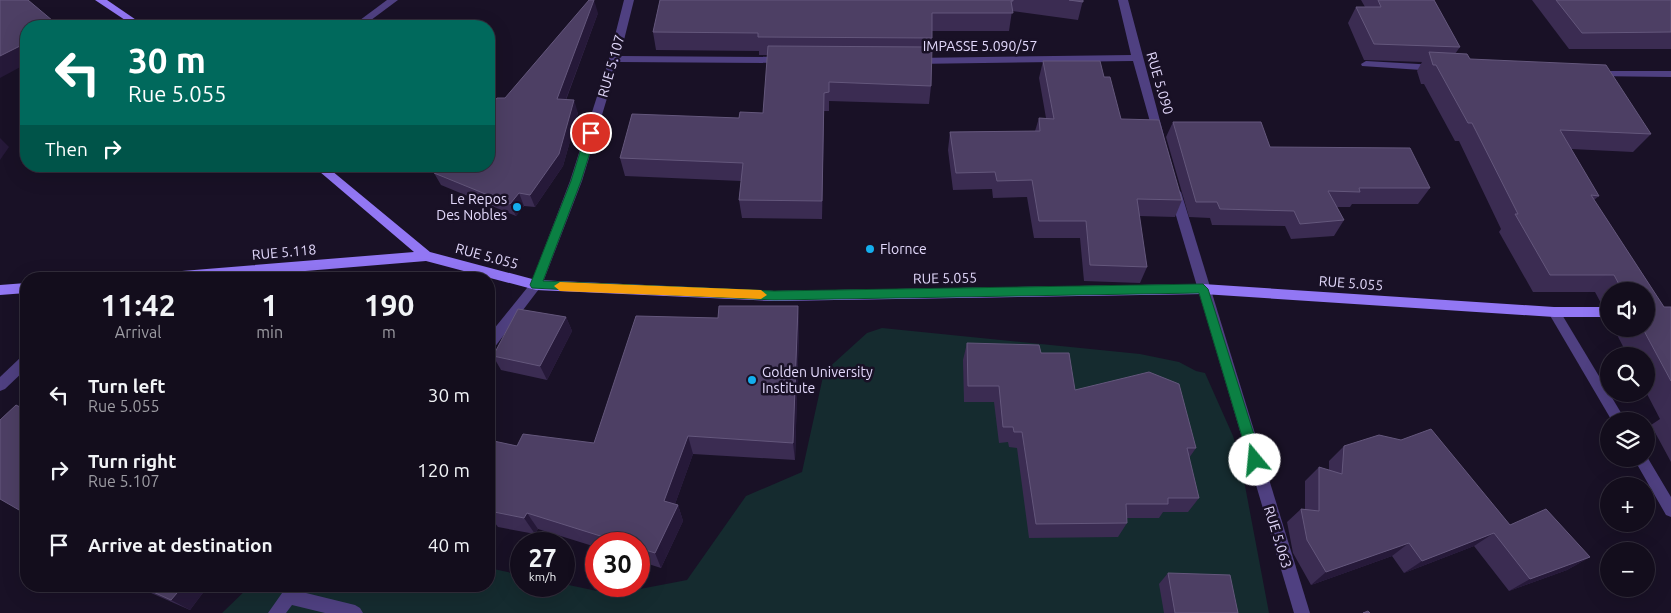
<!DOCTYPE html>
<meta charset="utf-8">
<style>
:root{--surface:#130d1c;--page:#201b29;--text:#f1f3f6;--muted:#9d9ca3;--line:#322d3b}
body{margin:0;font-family:Ubuntu,sans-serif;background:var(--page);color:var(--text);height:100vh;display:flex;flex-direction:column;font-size:19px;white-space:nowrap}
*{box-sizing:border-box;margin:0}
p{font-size:16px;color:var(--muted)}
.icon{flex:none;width:28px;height:28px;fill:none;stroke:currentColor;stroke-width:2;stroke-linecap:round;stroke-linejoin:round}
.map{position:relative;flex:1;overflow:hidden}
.panel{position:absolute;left:20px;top:272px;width:475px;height:320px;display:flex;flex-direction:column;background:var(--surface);border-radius:20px;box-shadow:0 5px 20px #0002,0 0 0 1px var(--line)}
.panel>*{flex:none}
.hud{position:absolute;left:20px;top:20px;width:475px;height:152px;border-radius:20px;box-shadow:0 5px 20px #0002,0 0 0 1px var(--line);background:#00695c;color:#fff;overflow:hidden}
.tools{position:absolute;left:1600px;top:282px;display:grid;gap:10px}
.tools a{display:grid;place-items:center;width:55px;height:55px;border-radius:50%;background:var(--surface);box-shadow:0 5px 20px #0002,0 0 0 1px var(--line);font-size:25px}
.speed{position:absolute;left:510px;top:532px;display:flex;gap:10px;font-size:25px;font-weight:700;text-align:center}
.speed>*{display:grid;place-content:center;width:65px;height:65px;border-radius:50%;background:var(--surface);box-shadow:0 5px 20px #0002,0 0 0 1px var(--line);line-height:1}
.speed small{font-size:12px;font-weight:400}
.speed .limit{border:8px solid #d22;background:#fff;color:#111}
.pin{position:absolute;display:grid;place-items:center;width:42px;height:42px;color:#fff;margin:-21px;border:2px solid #fff;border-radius:50%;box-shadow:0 1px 5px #0007}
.me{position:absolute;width:55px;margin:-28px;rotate:343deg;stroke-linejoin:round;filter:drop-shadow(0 0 4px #0008)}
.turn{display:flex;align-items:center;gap:18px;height:105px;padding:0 25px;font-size:22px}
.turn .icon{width:65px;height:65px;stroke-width:2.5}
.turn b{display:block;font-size:35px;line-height:42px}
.then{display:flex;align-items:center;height:48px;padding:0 25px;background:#0003;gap:10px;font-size:19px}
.eta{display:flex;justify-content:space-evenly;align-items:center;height:85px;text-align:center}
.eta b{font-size:30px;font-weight:600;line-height:35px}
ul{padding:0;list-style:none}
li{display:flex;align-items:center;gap:15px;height:75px;padding:0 25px}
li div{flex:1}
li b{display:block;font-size:19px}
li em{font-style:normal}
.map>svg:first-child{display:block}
</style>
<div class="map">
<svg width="1671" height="613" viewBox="0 0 1671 613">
<rect width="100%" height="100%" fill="#191126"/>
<polygon fill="#152b2f" points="882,328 1140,354 1179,362 1196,371 1205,373 1233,436 1239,454 1269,613 222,613 250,586 489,586 489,568 521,575 521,586 564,586 564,584 597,591 619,593 687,580 746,496 802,472 824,372 867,333"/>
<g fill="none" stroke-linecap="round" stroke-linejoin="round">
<g fill="#4f4081" fill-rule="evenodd">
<polygon points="387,0 398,0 363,26 352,26"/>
<polygon points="624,0 634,0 620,56 784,57 789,60 784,63 618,62 582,181 542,285 494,348 489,349 489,335 531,283 570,181 609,59"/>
<polygon points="1118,0 1128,0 1164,136 1163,139 1155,139 1154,136 1133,61 914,64 909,61 914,58 1131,55"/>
<polygon points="1366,61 1436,65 1441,68 1436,71 1362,66 1361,64"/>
<polygon points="1596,71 1671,71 1671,77 1592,76 1591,74"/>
<polygon points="1175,188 1181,192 1310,613 1294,613 1169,192"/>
<polygon points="1554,307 1558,308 1626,421 1612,421 1548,312 1550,308"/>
<polygon points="26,356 26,369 5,389 0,391 0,377 21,357"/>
<polygon points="1646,455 1671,497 1671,517 1666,515 1634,459 1646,459"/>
<polygon points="287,586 305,586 302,592 355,605 360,608 363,613 325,613 292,605 286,613 268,613"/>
</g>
<g fill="#9277f4" fill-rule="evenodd">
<polygon points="95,0 107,0 145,26 134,26"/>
<polygon points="313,166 326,166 430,252 536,280 774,291 1203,284 1554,307 1609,307 1609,317 1554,317 1203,294 774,301 536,290 426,261 207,279 139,279 141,276 145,274 414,252"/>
<polygon points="26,283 26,293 0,295 0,285"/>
</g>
</g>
<g fill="#3b2c52">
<polygon points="660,0 1083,0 1078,20 1012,11 1009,31 932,31 931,47 931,86 929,104 829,101 829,111 824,111 822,219 742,218 739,200 741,181 625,176 620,158 739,118 763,113 768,55 759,55 759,51 656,50 653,32"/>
<polygon points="1361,0 1434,0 1460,47 1455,54 1651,134 1633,152 1571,149 1599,196 1594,200 1664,307 1671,307 1671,462 1651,425 1660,419 1646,392 1646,356 1628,356 1614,329 1646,329 1646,291 1609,291 1609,306 1602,305 1595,292 1533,292 1499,232 1501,229 1459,141 1455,141 1424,84 1421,84 1417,71 1422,62 1364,60 1348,23 1356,7 1365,7"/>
<polygon points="1532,0 1671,0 1671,49 1569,49"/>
<polygon points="598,13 566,100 578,113 563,166 535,207 524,206 516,216 441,185 434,173 505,98"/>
<polygon points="1043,61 1104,77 1121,119 1182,200 1175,217 1139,216 1147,267 1140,283 1084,281 1080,238 1034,238 1027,197 993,198 992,189 953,190 948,150 950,132 1035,131 1039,118 1046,118 1039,78"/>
<polygon points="1173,122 1270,147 1430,188 1418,204 1352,204 1350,207 1337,207 1344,220 1334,236 1291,239 1285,226 1212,225 1210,218 1189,217 1166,137"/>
<polygon points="798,306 799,327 795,460 693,454 675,504 678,505 683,521 661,568 639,561 639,544 596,544 596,547 538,529 535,534 498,527 491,518 489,517 489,440 517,446 594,443"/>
<polygon points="566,317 572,331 547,380 501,370 493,356"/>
<polygon points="967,343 1041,353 1075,390 1196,448 1189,458 1199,498 1188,512 1163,512 1159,518 1127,518 1127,523 1118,537 1029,538 1017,448 1009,447 1008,442 999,443 994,402 964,402 963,360"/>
<polygon points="1344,446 1510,525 1590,557 1567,570 1509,591 1474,546 1404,573 1392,556 1311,585 1293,553 1287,522 1301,509 1305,509 1305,481 1319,467 1329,470 1329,461"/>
<polygon points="1168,573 1238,613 1164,613 1159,584"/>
<polygon points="135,586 208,586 190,610"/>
</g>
<g fill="#261939">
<polygon points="594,0 598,13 561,112 557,99"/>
<polygon points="26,43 26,64 0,78 0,56"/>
<polygon points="824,93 824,111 822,219 822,201"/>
<polygon points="574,100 578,113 563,166 535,207 530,195"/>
<polygon points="0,138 9,147 0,160"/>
<polygon points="519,193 524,206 516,216 510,204"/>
<polygon points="798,306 799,327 795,460 793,443"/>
<polygon points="566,317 572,331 547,380 540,366"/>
<polygon points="688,436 693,454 670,518 664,501"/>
<polygon points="678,505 683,521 661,568 655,553"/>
<polygon points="527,513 538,529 535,534 524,518"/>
<polygon points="1494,533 1474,546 1404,573 1422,561"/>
<polygon points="1409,543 1392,556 1311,585 1326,572"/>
<polygon points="1590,557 1567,570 1509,591 1530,579"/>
<polygon points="183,586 208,586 190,610 171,600"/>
</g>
<g fill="#4d3f64" stroke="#64577c">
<polygon points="0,0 28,0 59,26 26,26 26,43 0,56"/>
<polygon points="589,0 594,0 557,99 574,100 559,154 530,195 519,193 510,204 434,173 440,166 489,166 489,108 497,98 505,98"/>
<polygon points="660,0 1013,0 1013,1 1011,1 1013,13 932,13 932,38 758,37 758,33 653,32"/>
<polygon points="1069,0 1083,0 1083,2"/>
<polygon points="1378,0 1434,0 1460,47 1374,44 1356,7 1381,7"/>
<polygon points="1556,0 1671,0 1671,32 1582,33"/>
<polygon points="768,46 932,47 931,86 829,82 829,92 824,93 822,201 739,200 743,163 620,158 632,114 739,118 740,112 763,113"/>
<polygon points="1429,52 1467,54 1470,59 1606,65 1651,134 1560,130 1599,196 1591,195 1664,307 1671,307 1671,381 1643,329 1646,329 1646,291 1630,291 1630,289 1621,288 1614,275 1550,275 1515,214 1518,214 1472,123 1468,123 1436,65 1433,65"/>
<polygon points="1043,61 1100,61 1104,77 1110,77 1121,119 1159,120 1182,200 1137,199 1147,267 1090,265 1086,221 1039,221 1032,180 997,181 995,172 956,173 950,132 1040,131 1039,118 1054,119"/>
<polygon points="1173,122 1261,122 1270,147 1410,148 1430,188 1359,188 1360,192 1328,191 1344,220 1300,224 1294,211 1220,209 1217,202 1196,202"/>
<polygon points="719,306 798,306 793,443 688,436 664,501 678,505 655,553 639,548 639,544 626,544 527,513 524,518 489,511 489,440 517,446 523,434 594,443 636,316 718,318"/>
<polygon points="518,309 566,317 540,366 493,356"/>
<polygon points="967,343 1039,345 1041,353 1069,353 1075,390 1149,372 1179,384 1196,448 1187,448 1199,498 1168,498 1168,504 1126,504 1127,523 1036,524 1022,432 1014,432 1013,427 1003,427 999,386 968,386"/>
<polygon points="16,405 26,410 26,514 0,499 0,420"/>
<polygon points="1431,429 1510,525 1546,509 1590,557 1530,579 1494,533 1422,561 1409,543 1326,572 1307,540 1301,509 1319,511 1319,467 1342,474 1344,446 1379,435 1401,440"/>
<polygon points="1168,573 1230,575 1238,613 1175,613"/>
<polygon points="140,586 183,586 171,600"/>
<polygon points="1368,611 1370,613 1363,613"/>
</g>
<polygon fill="#0b8043" stroke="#07532c" points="591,130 596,133 581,181 543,281 774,291 1203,284 1208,289 1262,460 1260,464 1255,466 1251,464 1249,460 1199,293 774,300 532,288 530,285 571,181 586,133"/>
<polygon fill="#f59e0b" points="560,282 761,290 767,295 761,299 560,291 554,286"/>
<g fill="#14aeed" stroke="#191126" stroke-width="2">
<circle cx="517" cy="207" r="5"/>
<circle cx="870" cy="249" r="5"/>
<circle cx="752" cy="380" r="5"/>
</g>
<g text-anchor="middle" stroke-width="5" stroke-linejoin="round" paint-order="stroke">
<g font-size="14" fill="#e3d9fc" stroke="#191126">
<text x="980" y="51">IMPASSE 5.090/57</text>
<text transform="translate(611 66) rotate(-74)" y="5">RUE 5.107</text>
<text transform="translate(1160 83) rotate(74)" y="5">RUE 5.090</text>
<text transform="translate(284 252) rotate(-5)" y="5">RUE 5.118</text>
<text transform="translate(487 256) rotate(15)" y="5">RUE 5.055</text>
<text transform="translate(945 278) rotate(-1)" y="5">RUE 5.055</text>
<text transform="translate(1351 283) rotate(4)" y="5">RUE 5.055</text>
<text transform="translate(1278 537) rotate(73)" y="5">RUE 5.063</text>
</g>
<g font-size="14" fill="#e3d9fc" stroke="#191126" text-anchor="start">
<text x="507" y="204" text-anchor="end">Le Repos<tspan x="507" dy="16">Des Nobles</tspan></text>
<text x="880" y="254">Flornce</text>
<text x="762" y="377">Golden University<tspan x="762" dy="16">Institute</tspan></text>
</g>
</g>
</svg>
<div class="tools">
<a><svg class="icon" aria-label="sound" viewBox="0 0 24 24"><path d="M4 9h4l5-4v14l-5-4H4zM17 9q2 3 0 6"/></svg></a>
<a><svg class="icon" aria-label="search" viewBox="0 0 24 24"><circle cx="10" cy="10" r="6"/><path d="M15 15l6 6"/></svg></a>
<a><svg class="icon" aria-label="layers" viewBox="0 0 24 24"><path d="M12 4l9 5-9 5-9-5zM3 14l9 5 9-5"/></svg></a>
<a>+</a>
<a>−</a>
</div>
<div class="speed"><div>27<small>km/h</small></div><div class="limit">30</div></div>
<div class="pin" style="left:591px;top:133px;background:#d93025"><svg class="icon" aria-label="arrive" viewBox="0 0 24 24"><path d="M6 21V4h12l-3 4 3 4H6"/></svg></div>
<svg class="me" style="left:1255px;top:460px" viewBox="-20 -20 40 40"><circle r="19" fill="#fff"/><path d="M0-13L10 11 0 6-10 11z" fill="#0b8043"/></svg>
<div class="hud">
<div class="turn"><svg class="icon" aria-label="left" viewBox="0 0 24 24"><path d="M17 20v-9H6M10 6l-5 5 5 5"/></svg><div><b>30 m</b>Rue 5.055</div></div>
<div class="then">Then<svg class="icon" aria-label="right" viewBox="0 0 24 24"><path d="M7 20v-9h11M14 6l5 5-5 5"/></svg></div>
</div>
<section class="panel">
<div class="eta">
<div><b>11:42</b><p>Arrival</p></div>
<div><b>1</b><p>min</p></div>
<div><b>190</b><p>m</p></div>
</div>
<ul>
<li><svg class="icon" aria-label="left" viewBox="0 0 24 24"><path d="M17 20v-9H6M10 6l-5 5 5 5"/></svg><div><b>Turn left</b><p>Rue 5.055</p></div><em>30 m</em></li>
<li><svg class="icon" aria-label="right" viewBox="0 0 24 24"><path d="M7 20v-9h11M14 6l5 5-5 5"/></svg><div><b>Turn right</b><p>Rue 5.107</p></div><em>120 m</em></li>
<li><svg class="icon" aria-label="arrive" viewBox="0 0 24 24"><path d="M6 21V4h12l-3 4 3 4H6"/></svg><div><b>Arrive at destination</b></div><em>40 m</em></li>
</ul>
</section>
</div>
